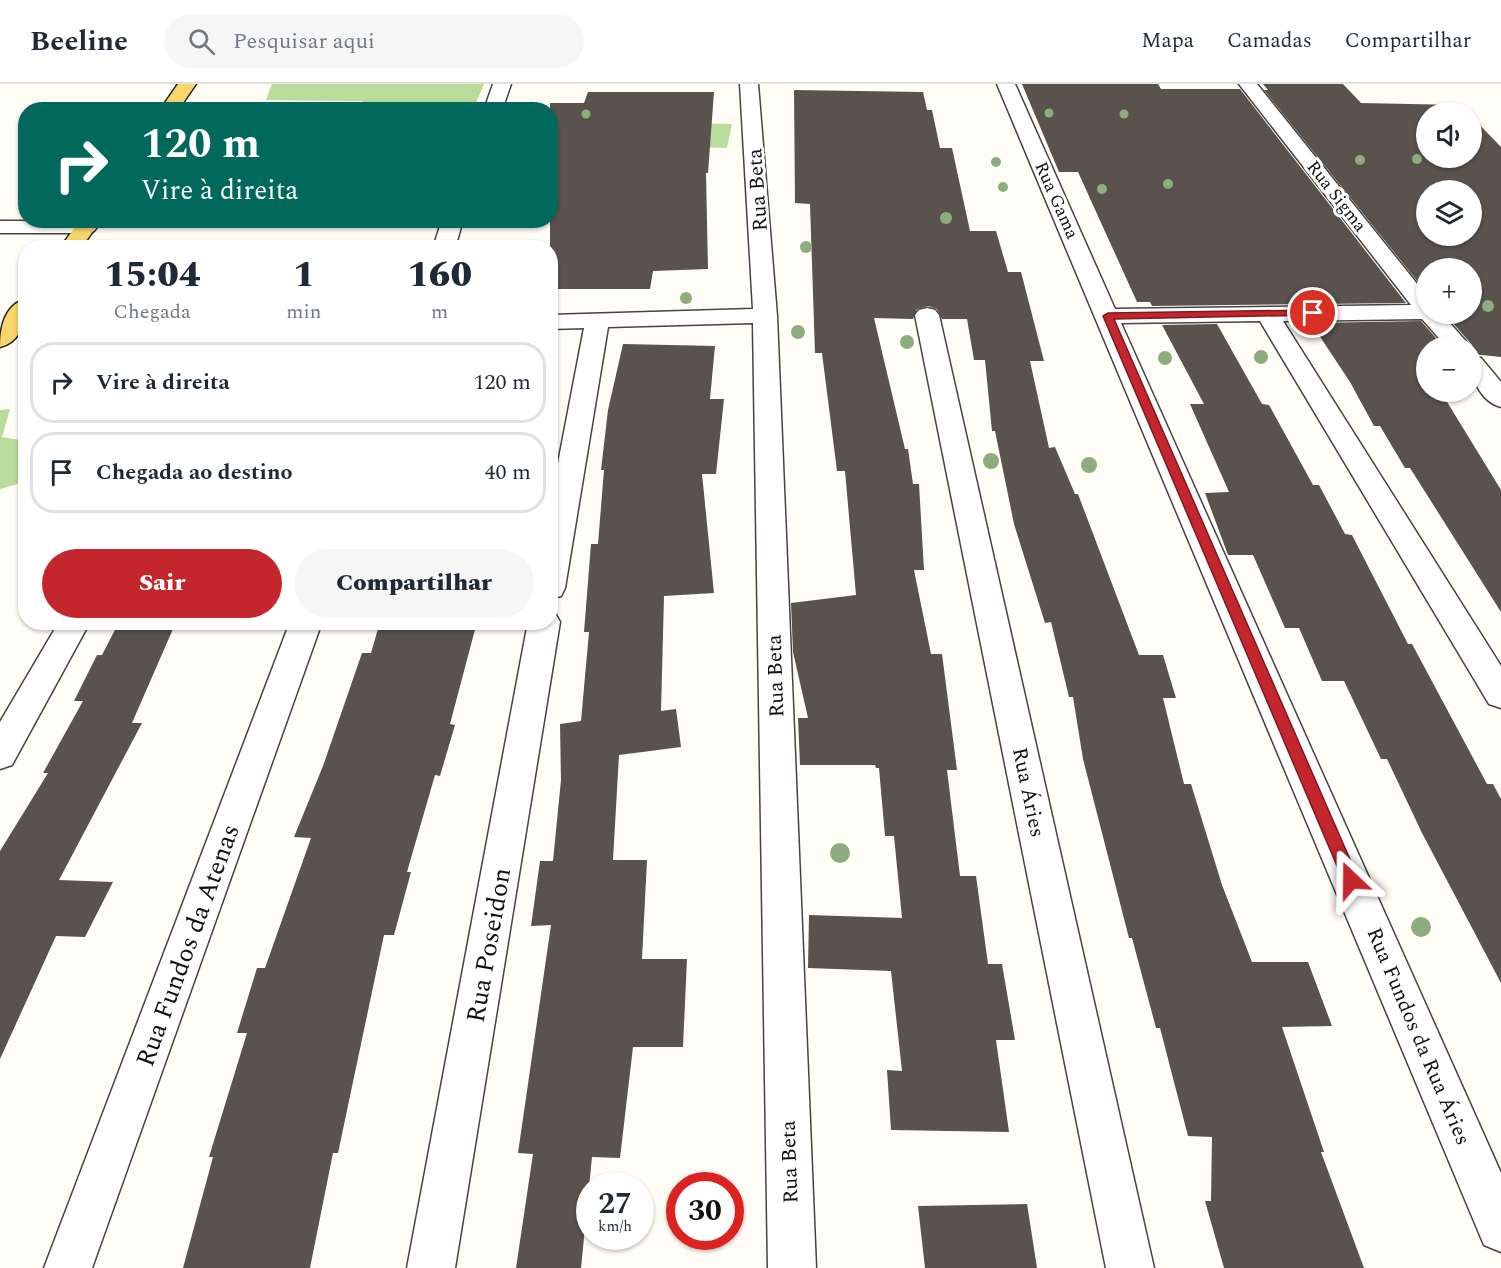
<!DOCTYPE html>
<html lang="pt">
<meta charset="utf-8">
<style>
:root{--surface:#fff;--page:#f6f6f7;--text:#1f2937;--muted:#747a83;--line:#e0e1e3;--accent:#c4262e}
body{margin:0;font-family:Spectral,serif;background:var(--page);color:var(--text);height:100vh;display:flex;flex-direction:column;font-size:22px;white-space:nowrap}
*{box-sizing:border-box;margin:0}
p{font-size:20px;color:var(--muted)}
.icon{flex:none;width:33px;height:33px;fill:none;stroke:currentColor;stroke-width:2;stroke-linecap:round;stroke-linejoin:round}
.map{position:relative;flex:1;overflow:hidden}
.panel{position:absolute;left:18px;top:156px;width:540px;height:390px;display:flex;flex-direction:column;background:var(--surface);border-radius:24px;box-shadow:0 2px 4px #0004}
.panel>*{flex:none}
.top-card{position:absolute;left:18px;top:18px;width:540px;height:126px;border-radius:24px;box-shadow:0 2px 4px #0004;background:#00695c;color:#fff;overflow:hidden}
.buttons{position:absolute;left:1416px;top:18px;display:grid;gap:12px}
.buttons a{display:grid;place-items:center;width:66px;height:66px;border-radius:50%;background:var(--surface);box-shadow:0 2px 4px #0004;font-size:30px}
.speed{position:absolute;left:576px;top:1088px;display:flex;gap:12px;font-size:30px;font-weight:700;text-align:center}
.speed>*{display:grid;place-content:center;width:78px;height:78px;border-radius:50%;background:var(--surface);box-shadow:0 2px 4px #0004;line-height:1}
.speed small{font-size:15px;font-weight:400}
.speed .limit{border:9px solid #d22;background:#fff;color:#111}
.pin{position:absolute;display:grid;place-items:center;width:51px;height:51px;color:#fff;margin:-26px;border:3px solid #fff;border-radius:50%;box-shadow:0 2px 6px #0007}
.me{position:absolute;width:66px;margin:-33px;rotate:337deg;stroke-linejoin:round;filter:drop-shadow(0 0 4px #0008)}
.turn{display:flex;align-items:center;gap:21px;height:126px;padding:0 24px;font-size:27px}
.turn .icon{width:78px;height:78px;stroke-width:2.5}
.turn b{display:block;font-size:42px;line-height:51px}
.eta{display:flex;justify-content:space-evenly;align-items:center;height:102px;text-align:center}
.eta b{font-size:36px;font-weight:800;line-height:42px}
.button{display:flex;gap:12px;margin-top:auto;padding:12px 24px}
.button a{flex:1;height:69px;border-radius:36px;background:var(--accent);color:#fff;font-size:24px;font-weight:800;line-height:69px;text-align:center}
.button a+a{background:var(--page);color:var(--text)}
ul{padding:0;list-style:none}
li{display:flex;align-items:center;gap:18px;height:81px;margin:0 12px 9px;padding:0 12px;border:3px solid var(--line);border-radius:24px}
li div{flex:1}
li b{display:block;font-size:22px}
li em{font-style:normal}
header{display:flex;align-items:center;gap:36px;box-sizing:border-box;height:84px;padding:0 30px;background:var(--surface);border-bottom:2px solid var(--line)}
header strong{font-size:28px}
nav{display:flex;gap:33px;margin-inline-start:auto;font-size:21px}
.search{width:420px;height:54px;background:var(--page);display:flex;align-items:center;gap:15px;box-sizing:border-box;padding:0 21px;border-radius:33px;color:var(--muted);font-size:22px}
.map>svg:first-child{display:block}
</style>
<header>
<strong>Beeline</strong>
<div class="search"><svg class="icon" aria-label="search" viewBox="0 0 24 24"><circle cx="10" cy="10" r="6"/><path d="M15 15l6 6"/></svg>Pesquisar aqui</div>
<nav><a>Mapa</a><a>Camadas</a><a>Compartilhar</a></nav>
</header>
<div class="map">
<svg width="1501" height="1184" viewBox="0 0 1501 1184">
<rect width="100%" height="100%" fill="#fffdf5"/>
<g fill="#b9dc9c">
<polygon points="272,0 484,0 473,26 358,26 363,17 266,16"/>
<polygon points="610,38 732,40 727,64 610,60"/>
<polygon points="10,325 2,353 25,357 25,398 0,405 0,326"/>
</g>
<g fill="#5a524d" fill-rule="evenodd">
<polygon points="1022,0 1158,0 1161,5 1240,5 1406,219 1152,222 1150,218 1137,218 1078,88 1059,88"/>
<path d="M1263,0H1343L1361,19L1459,21L1467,28H1426V74H1472V33L1501,63V273L1472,270V261L1445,230H1472V184H1426V208L1264,6H1268ZM1426,106H1472V152H1426Z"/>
<polygon points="794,6 923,8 927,26 932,26 940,64 952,64 970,147 996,147 1008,188 1021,188 1044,277 1030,277 1049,364 1055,363 1075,410 1078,410 1139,571 1163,571 1176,614 1163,614 1184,700 1191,700 1222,801 1252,878 1308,878 1332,942 1282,943 1324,1068 1321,1068 1364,1184 1224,1184 1205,1117 1211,1117 1212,1053 1188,1052 1160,944 1156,944 1132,854 1129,854 1083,675 1073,613 1069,613 1051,538 1045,539 1014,440 995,347 992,347 985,276 974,276 967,235 942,235 937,225 928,222 917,225 913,235 874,234 905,365 908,365 913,400 919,400 924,486 914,486 931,570 942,570 957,686 947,686 960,792 976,792 988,880 1002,880 1015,956 996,956 1009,1048 891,1046 887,986 902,987 891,887 808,884 809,831 902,834 894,752 885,752 879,684 876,684 875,681 800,681 798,634 808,634 793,568 791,519 856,511 845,387 837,387 822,269 815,269 810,120 795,119"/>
<polygon points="588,8 714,8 708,89 706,89 708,185 653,187 650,205 550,205 550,19 584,19"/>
<polygon points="1421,237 1443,262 1426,262 1426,308 1461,308 1441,308 1501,406 1501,528 1410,384 1405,384 1380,342 1374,342 1350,298 1311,239"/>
<polygon points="1217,240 1262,320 1269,321 1313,401 1319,401 1345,450 1352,451 1408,560 1412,560 1487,700 1493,700 1501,715 1501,899 1422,749 1387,675 1381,675 1344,597 1322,597 1299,544 1285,544 1253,471 1228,471 1205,409 1229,408 1190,320 1204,320 1162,241"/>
<polygon points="623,260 715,262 710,315 724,315 716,390 702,390 714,509 664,512 661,627 676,625 681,663 619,671 613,776 647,776 642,875 687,875 683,963 633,963 620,1074 592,1073 581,1184 516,1184 533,1070 518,1069 551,841 531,842 540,777 553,777 561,696 560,640 581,637 589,548 584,548 591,460 598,460 604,386 601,386 608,326"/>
<polygon points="119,538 176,538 132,639 142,639 59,796 113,798 85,853 56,852 0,975 0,767 48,689 43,689 83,617 74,617 97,571 102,571"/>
<polygon points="380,538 477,538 450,640 455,641 440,692 435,691 407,788 411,788 394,851 384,851 338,1069 333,1069 310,1184 183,1184 213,1073 209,1073 247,949 237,949 257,884 265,884 311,754 294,753 323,682 362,569 371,569"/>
<polygon points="1027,1120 1037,1184 925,1184 918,1122"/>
</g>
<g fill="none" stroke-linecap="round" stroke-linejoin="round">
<defs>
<g id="minor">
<polygon points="493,0 511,0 502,26 484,26"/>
<polygon points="740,0 758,0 777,232 816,1184 768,1184 753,239 608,243 565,504 561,512 550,515 550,421 584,244 550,245 550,231 753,225"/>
<polygon points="997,0 1015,0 1115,225 1411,221 1239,0 1257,0 1426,211 1426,230 1442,230 1470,262 1446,262 1422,235 1283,237 1501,582 1501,624 1489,620 1260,237 1121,239 1501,1089 1501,1168 1484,1161"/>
<polygon points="442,136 463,136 455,164 433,164"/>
<polygon points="0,137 87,137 94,139 97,143 94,147 87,149 0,149"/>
<polygon points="927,224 935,226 939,231 1154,1184 1106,1184 915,231 919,226"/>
<path d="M1472,272L1481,274L1501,298V323C1479,317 1470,292 1472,272Z"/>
<polygon points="550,528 555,529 560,538 455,1184 407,1184 528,538 550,538"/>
<polygon points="59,538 90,538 12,681 0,685 0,638"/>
<polygon points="290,538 322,538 92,1184 44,1184"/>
</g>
<g id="primary">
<polygon points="178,0 196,0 178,26 160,26"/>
<polygon points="80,136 101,136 81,164 60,164"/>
<path d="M26,215C26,234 22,258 0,263C0,244 4,221 26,215Z"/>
</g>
</defs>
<use href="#minor" stroke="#444" stroke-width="3"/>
<use href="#primary" stroke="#222" stroke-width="3"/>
<use href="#minor" fill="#fff" fill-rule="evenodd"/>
<use href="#primary" fill="#f9d66b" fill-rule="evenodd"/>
</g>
<g fill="#8dad7f">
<circle cx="1049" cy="29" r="4.5"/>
<circle cx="586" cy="30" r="4.5"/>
<circle cx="1124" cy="30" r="4.5"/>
<circle cx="1417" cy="75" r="5"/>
<circle cx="1360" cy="76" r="5"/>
<circle cx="996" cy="78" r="5"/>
<circle cx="1168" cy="100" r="5"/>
<circle cx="1003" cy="103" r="5"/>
<circle cx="1102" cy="105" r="5"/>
<circle cx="946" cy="134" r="6"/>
<circle cx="806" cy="163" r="6"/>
<circle cx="686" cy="214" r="6"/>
<circle cx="1488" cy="222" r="6"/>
<circle cx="798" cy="248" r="7"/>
<circle cx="907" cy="258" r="7"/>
<circle cx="1261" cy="273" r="7"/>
<circle cx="1165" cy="274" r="7"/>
<circle cx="991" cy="377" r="8"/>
<circle cx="1089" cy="381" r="8"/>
<circle cx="840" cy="769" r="10"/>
<circle cx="1421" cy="843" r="10"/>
</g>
<polygon fill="#c4262e" stroke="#7f191e" stroke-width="1.5" points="1313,226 1317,229 1316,231 1114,235 1359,796 1357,802 1351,804 1346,802 1343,796 1103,232 1108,229"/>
<g text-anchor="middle" stroke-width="6" stroke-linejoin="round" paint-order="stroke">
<g font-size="18" fill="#111" stroke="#fff">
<text transform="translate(1337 112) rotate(52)" y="6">Rua Sigma</text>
<text transform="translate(1057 116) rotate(66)" y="6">Rua Gama</text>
</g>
<g font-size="21" fill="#111" stroke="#fff">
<text transform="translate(757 106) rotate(-94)" y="7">Rua Beta</text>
<text transform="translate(775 592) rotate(-92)" y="7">Rua Beta</text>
<text transform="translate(1029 708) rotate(78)" y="7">Rua Áries</text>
<text transform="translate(1419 952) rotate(67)" y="7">Rua Fundos da Rua Áries</text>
<text transform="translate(789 1078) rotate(-92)" y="7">Rua Beta</text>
</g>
<g font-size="26" fill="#111" stroke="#fff">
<text transform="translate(187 861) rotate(-70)" y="9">Rua Fundos da Atenas</text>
<text transform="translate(488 861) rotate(-80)" y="9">Rua Poseidon</text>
</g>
</g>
</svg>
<div class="buttons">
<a><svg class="icon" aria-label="sound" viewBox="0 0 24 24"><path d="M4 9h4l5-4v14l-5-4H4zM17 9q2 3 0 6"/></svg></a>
<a><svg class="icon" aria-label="layers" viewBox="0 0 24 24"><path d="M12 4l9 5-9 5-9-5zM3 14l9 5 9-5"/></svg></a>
<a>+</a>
<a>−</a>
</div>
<div class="speed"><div>27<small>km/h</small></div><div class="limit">30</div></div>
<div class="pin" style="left:1313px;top:229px;background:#d93025"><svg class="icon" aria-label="arrive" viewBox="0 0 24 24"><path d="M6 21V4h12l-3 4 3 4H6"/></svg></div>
<svg class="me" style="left:1351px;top:796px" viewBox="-20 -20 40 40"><path d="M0-17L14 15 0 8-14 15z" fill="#c4262e" stroke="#fff" stroke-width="4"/></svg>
<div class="top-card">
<div class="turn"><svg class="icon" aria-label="right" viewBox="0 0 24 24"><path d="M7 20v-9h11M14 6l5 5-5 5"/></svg><div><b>120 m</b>Vire à direita</div></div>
</div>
<section class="panel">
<div class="eta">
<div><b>15:04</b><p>Chegada</p></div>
<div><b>1</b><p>min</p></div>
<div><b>160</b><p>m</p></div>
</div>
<ul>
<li><svg class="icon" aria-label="right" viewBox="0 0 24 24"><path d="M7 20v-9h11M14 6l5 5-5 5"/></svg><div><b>Vire à direita</b></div><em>120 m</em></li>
<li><svg class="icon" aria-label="arrive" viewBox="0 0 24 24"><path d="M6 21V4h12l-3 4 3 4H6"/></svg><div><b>Chegada ao destino</b></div><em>40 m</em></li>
</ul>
<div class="button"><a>Sair</a><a>Compartilhar</a></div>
</section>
</div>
